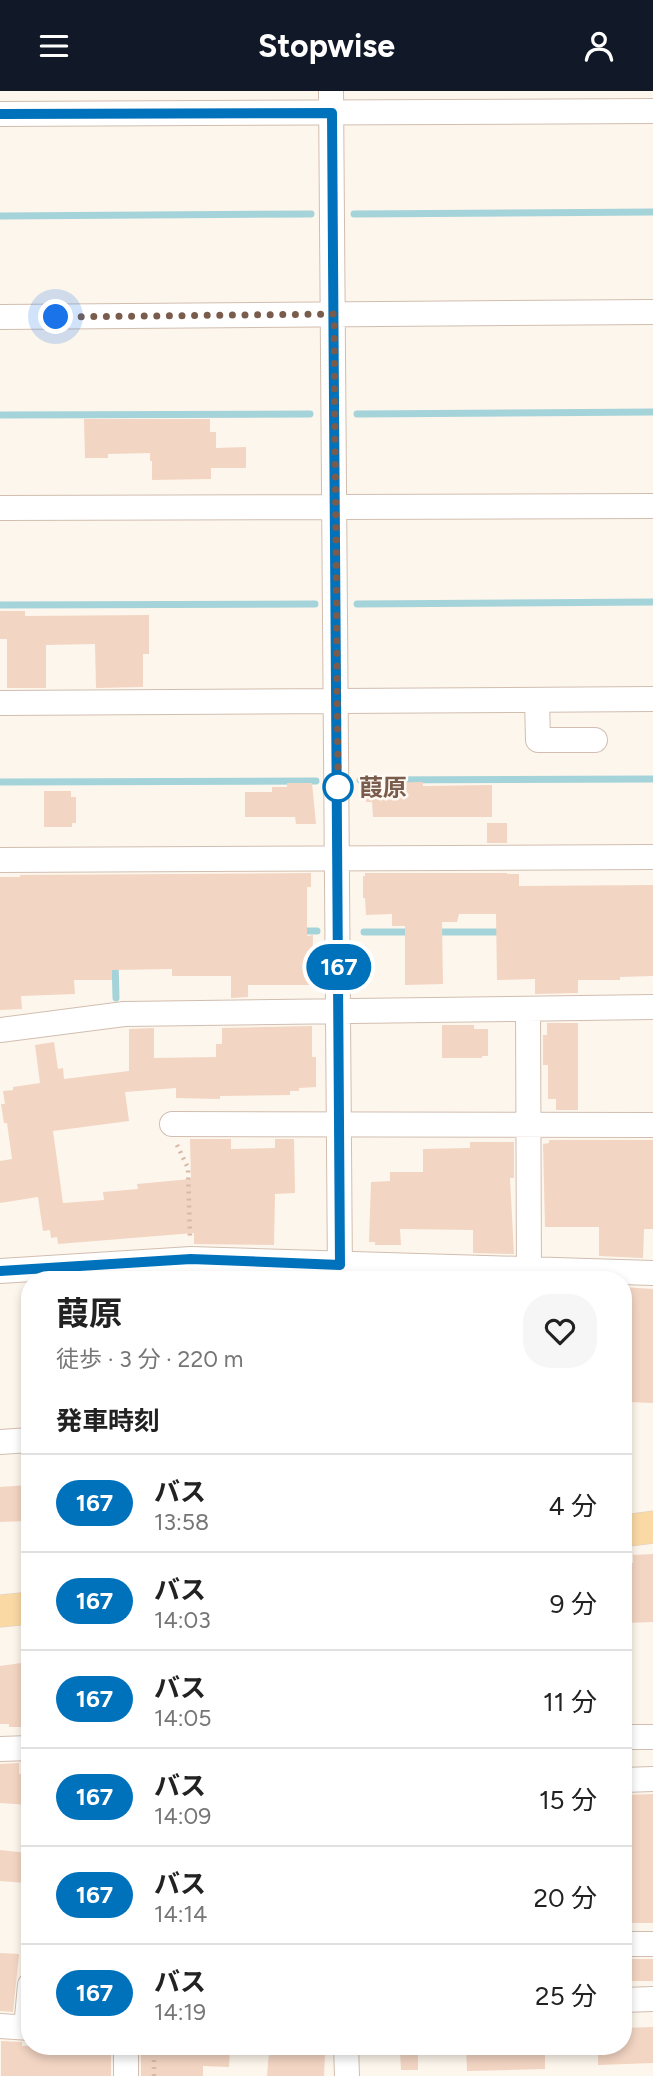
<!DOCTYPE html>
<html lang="ja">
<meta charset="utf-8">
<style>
body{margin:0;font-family:Figtree,"Noto Sans JP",sans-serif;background:#f6f6f6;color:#222;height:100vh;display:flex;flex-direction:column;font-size:26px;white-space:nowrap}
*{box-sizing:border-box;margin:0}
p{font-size:23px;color:#767676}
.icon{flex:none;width:38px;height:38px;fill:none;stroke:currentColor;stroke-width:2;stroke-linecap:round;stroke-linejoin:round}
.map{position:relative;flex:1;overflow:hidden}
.details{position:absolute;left:21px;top:1180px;width:611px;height:784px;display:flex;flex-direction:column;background:#fff;border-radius:28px;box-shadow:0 4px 10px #0003}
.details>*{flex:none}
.badge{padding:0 14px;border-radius:23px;font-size:24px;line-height:46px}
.you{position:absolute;width:35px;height:35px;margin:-18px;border:5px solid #fff;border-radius:50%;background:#1a73e8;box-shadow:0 0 0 10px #1a73e833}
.map>.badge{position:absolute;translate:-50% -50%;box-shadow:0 0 0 4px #fff}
h2{padding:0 35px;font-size:26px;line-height:63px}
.round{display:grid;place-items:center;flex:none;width:74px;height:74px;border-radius:28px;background:#f6f6f6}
.head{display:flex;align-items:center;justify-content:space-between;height:119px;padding:0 35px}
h1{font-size:33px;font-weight:700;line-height:52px}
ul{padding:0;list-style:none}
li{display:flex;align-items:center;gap:21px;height:98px;padding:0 35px;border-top:2px solid #e0e0e0}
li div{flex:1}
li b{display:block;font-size:26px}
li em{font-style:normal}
li .badge{min-width:77px;font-weight:700;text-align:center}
header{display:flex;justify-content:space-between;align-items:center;height:91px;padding:0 35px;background:#111827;color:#fff;font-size:32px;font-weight:700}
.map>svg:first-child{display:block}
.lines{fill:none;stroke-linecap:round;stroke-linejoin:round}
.stream{stroke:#a5d3da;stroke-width:7}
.building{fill:#f3d5c3}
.minor-casing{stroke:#d1beb0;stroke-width:26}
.major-casing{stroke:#dad1cd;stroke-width:33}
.path{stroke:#d9b8a5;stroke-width:4.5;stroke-dasharray:2 5;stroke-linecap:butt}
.minor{stroke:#fff;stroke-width:24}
.major{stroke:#fbd9a5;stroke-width:32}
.line-casing{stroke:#fff;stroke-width:16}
.line{stroke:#0072bc;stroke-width:10}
.walk{stroke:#7a5c4d;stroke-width:7;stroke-dasharray:0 12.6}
.stop-dot{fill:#fff;stroke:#0072bc;stroke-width:3.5}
.labels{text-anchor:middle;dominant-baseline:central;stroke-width:5;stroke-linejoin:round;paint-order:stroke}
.stop-label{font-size:24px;font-weight:bold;fill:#7a5c4d;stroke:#fffaf3;text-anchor:start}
</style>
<header><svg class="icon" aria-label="menu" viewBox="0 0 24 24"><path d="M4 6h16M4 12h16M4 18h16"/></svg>Stopwise<svg class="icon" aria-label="person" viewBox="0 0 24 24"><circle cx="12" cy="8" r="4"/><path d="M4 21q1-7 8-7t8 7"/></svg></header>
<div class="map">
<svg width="653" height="1985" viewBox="0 0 653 1985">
<rect width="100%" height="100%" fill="#fdf6ec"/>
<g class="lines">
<path class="stream" d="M 354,123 L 653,121
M 0,125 L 311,123
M 357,323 L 653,321
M 0,324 L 310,323
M 357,513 L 653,511
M 0,514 L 315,513
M 360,689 L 653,688
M 0,691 L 316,690
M 299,840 L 317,840
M 364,841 L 413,841
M 435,841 L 504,841
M 115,870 L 116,907
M 180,1185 L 181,1188"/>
</g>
<path class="building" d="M 84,328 L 210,328 L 210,341 L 216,341 L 216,357 L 246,356 L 246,377 L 211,377 L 211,388 L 152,389 L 152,370 L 150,370 L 150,362 L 108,363 L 108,367 L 85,367 Z
M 0,520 L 25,520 L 25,525 L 149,524 L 149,563 L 143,563 L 143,596 L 96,597 L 95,553 L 46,554 L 46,597 L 7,597 L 7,548 L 0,548 Z
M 423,691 L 423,695 L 492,694 L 492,726 L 373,726 L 372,711 L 366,711 L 366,692 Z
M 287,692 L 312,692 L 316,733 L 296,733 L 295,726 L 245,726 L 245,701 L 272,701 L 272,696 L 287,696 Z
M 44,700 L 71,700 L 71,706 L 76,706 L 76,732 L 72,732 L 72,736 L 44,736 Z
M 487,732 L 507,732 L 507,752 L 487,752 Z
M 311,782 L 311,796 L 307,796 L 307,845 L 313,844 L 312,894 L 248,894 L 248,906 L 231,907 L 231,885 L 172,885 L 172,878 L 112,879 L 112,889 L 74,889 L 75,903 L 21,905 L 22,918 L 0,919 L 0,786 L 20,786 L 20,784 Z
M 365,782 L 507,782 L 507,783 L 519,783 L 519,795 L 653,794 L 653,885 L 620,886 L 620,889 L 578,889 L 578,902 L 535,903 L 535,888 L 497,889 L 496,823 L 459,823 L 457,831 L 442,831 L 443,893 L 405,894 L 405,835 L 392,835 L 392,823 L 366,824 L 365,807 L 363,807 L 363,785 L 365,785 Z
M 547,932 L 578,932 L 578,1019 L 556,1019 L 556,1008 L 548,1008 L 548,974 L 543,974 L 543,944 L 547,944 Z
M 442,934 L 474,934 L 474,938 L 488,938 L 488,965 L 482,965 L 482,967 L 442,967 Z
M 312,935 L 312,966 L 316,966 L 316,996 L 299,997 L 299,1000 L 290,1000 L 290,1004 L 220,1005 L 220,1008 L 176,1007 L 176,997 L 125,1001 L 129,1030 L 53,1040 L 63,1112 L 104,1109 L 103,1101 L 138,1098 L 137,1093 L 191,1088 L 190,1048 L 231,1048 L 231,1058 L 275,1057 L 275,1048 L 294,1048 L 295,1102 L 275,1103 L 274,1154 L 194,1153 L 194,1142 L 58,1153 L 57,1146 L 51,1147 L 50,1139 L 43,1140 L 38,1106 L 0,1112 L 0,1070 L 12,1068 L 7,1032 L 4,1032 L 1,1013 L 5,1013 L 3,1000 L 13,999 L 13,996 L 40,992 L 35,954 L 54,951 L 58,978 L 63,977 L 64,988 L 129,980 L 129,938 L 154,937 L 154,967 L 216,966 L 216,953 L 222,953 L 222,937 Z
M 549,1049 L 653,1049 L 653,1138 L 644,1138 L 643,1167 L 599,1165 L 599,1136 L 545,1136 L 543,1053 L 549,1052 Z
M 470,1051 L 514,1051 L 514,1087 L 510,1087 L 514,1163 L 473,1162 L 473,1139 L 400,1138 L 401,1154 L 375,1154 L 375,1151 L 369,1151 L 371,1091 L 390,1090 L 390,1081 L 423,1081 L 423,1058 L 470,1057 Z
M 623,1196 L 653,1198 L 653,1312 L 629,1311 L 631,1265 L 623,1264 Z
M 27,1394 L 29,1430 L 0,1431 L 0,1396 Z
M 653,1463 L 653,1531 L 626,1532 L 625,1526 L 623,1526 L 623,1472 L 633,1472 L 633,1464 Z
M 21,1572 L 25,1599 L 30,1599 L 30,1636 L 9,1636 L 9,1633 L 0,1633 L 0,1575 Z
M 19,1672 L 19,1683 L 30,1683 L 30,1714 L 0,1712 L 0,1673 Z
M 653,1703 L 653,1832 L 623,1832 L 623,1704 Z
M 0,1759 L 28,1762 L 26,1792 L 0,1790 Z
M 0,1862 L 19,1863 L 13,1921 L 0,1920 Z
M 623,1868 L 653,1868 L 653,1890 L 623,1890 Z
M 653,1936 L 653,1972 L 598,1974 L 598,1955 L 623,1955 L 623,1937 Z
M 1,1950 L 22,1951 L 22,1955 L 111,1955 L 111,1985 L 1,1985 Z
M 141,1955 L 230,1955 L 229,1976 L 203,1975 L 203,1985 L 141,1985 Z
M 466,1955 L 545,1957 L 545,1978 L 467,1980 Z
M 269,1961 L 325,1963 L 324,1985 L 267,1985 Z
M 400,1962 L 418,1962 L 418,1979 L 401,1979 Z"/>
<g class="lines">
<g class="minor-casing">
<path id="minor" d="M 331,0 L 340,1188
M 0,23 L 653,20
M 0,226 L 653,221
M 0,417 L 653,415
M 537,609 L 538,649 L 595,649
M 0,612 L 653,608
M 0,769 L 653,766
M 528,919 L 529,1188
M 0,939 L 124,923 L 653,916
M 172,1033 L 653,1034
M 0,1180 L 191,1168 L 653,1182
M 0,1351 L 30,1349
M 623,1646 L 653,1646
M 0,1658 L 30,1657
M 623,1689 L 653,1688
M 623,1853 L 653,1853
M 623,1909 L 653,1908
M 0,1935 L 30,1937
M 26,1937 L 30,1894
M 126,1955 L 126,1985
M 346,1955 L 347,1985"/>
</g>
<g class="major-casing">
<path id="major" d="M 623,1440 L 653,1436
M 0,1520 L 30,1517"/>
</g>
<path class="path" d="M 177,1054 L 188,1077 L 190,1147
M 154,1955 L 154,1985"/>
<use href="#minor" class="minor"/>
<use href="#major" class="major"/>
</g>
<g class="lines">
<g class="line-casing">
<path id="line" d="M 0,23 L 332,22 L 340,1174 L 191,1168 L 0,1180"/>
</g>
<use href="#line" class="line"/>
<path class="walk" d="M 56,226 L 334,223 L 338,696"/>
</g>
<circle class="stop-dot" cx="338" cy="696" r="14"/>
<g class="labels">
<g class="stop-label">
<text x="359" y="696">葭原</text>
</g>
</g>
</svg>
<div class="you" style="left:56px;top:226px"></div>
<b class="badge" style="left:339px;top:876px;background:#0072bc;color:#fff">167</b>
<section class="details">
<div class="head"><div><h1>葭原</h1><p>徒歩 · 3 分 · 220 m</p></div><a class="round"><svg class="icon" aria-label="heart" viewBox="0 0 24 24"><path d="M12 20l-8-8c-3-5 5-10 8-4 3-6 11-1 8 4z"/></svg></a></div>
<h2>発車時刻</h2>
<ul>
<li><span class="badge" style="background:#0072bc;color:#fff">167</span><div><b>バス</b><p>13:58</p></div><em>4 分</em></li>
<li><span class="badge" style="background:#0072bc;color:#fff">167</span><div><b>バス</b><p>14:03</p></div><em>9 分</em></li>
<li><span class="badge" style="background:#0072bc;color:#fff">167</span><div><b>バス</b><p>14:05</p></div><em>11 分</em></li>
<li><span class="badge" style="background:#0072bc;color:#fff">167</span><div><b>バス</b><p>14:09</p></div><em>15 分</em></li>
<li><span class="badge" style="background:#0072bc;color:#fff">167</span><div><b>バス</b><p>14:14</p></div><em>20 分</em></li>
<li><span class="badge" style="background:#0072bc;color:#fff">167</span><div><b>バス</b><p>14:19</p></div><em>25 分</em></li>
</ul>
</section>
</div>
